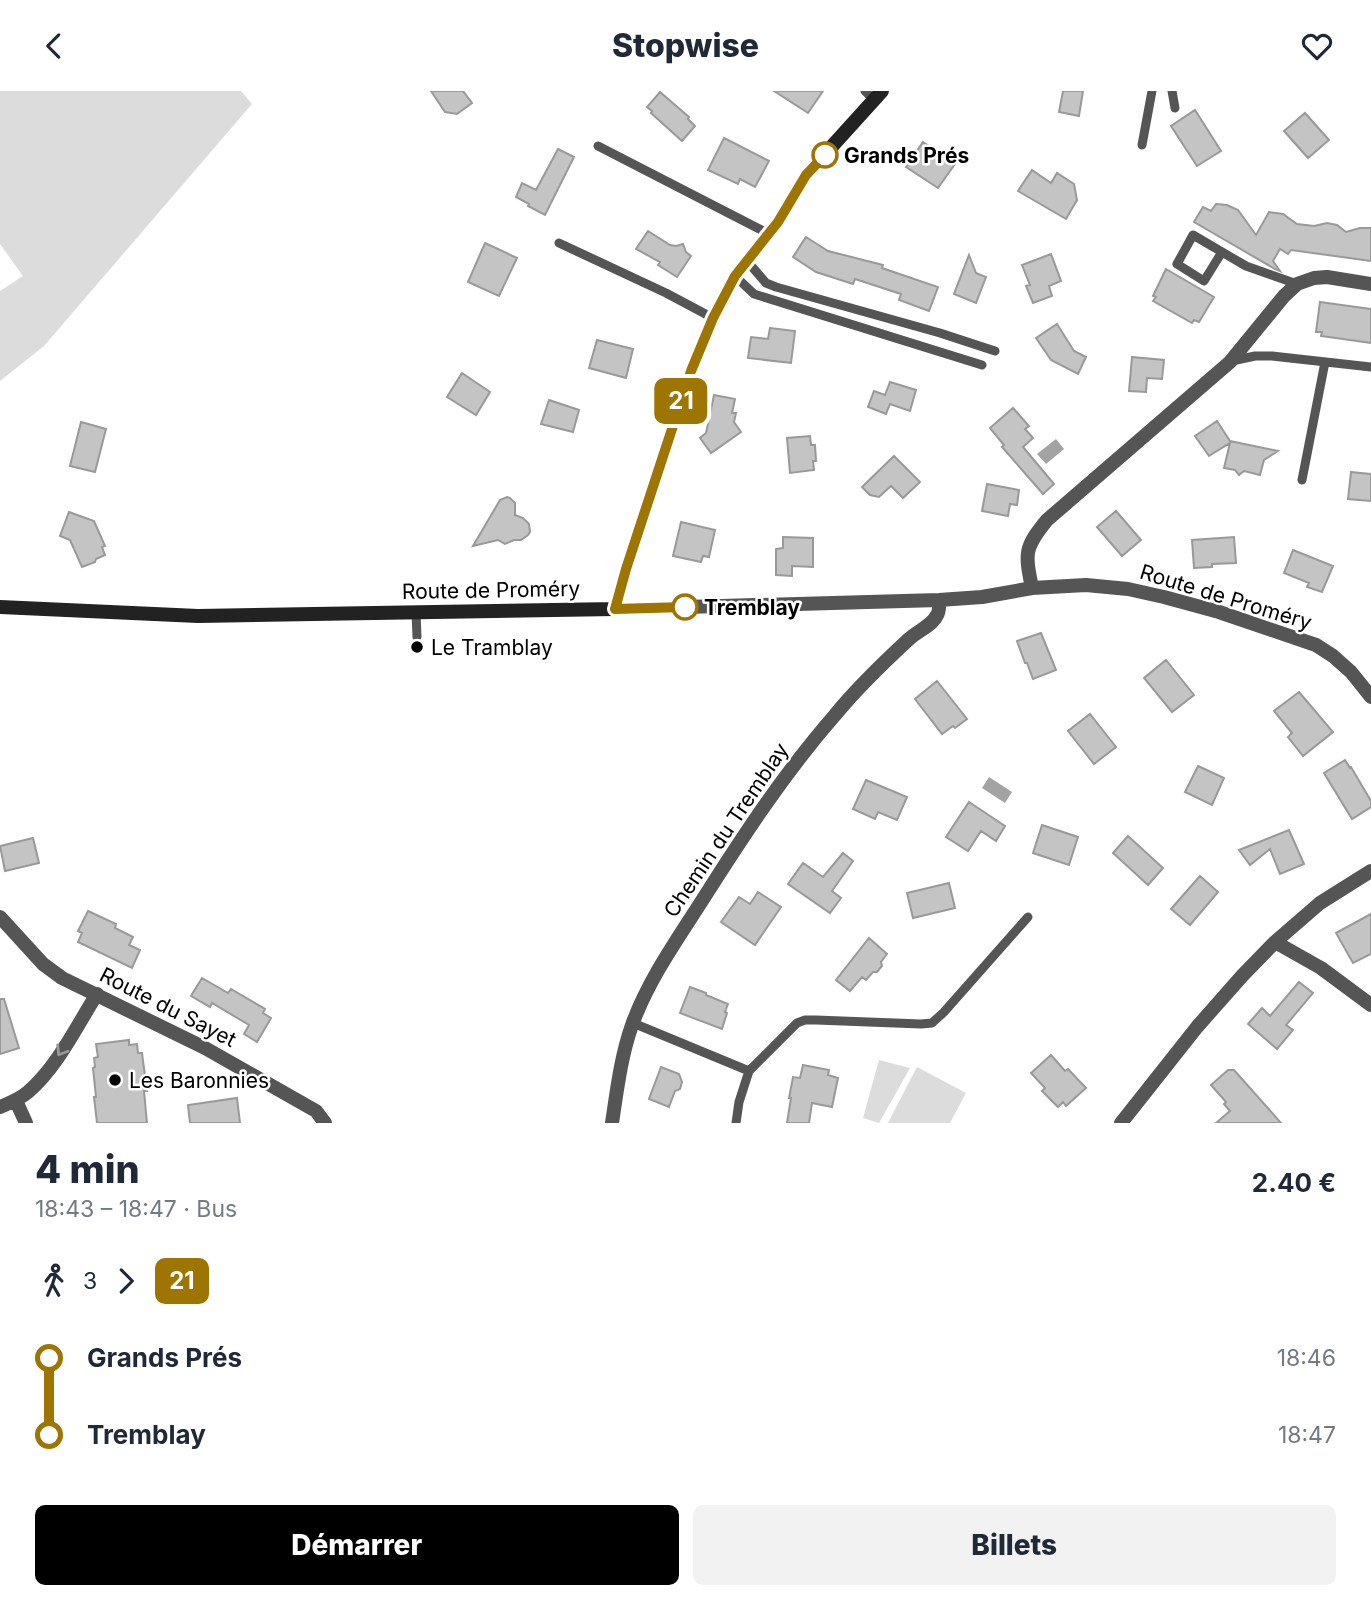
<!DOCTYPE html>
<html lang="fr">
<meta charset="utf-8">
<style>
body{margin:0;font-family:Inter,sans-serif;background:#f2f2f3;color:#1f2937;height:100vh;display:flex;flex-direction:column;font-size:26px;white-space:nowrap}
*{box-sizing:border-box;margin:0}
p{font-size:23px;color:#747a83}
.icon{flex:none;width:38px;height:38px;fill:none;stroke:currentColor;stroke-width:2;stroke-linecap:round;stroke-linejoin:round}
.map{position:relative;height:1032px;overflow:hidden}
.drawer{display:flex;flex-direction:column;background:#fff;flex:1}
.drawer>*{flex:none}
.badge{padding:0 14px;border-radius:10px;font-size:24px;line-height:46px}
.map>.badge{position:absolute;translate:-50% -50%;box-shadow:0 0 0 4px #fff}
.legs{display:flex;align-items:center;gap:10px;height:77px;padding:0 35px;font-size:23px}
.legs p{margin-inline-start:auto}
.overview{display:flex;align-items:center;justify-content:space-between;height:119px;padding:0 35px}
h1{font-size:38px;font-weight:800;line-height:52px}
.button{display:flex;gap:14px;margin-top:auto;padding:14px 35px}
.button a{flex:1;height:80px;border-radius:10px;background:#000;color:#fff;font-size:28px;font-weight:800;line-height:80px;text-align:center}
.button a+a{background:#f2f2f3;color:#1f2937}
ul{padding:0 35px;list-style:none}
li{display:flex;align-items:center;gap:24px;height:77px;font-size:26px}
li i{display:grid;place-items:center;width:10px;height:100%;margin:0 9px;background:currentColor}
li i::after{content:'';width:18px;height:18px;margin:-9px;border:5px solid;border-radius:50%;background:#fff}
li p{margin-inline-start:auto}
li:first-child i{background:linear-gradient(#0000 50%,currentColor 0)}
li:last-child i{background:linear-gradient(currentColor 50%,#0000 0)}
header{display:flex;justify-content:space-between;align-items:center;height:91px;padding:0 35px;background:#fff;font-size:32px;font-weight:800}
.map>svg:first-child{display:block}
.green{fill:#dcdcdc}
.water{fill:#a3a3a3}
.building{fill:#c4c4c4;stroke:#999;stroke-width:2}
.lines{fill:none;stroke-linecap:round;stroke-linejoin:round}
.lane{stroke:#555;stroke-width:9}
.street{stroke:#555;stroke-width:14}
.secondary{stroke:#222;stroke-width:14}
.oneway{stroke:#999}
.line-1-casing{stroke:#fff;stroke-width:16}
.line-1{stroke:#9e7500;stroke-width:10}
.stop-1-dot{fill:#fff;stroke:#9e7500;stroke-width:3.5}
.poi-dot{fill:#000;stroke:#fff;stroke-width:2.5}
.labels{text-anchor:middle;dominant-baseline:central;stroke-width:5;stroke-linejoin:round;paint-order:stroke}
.stop-label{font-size:21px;font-weight:bold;fill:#000;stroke:#fff;text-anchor:start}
.street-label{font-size:21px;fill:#000;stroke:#fff}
.poi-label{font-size:21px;fill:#000;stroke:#fff;text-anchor:start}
</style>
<header><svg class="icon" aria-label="back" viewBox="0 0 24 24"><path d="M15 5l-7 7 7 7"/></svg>Stopwise<svg class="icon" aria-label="heart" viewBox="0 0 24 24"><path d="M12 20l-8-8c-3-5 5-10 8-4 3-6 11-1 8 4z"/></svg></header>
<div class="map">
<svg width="1371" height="1032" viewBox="0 0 1371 1032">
<rect width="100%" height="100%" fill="#fff"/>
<path class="green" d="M 0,0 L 241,0 L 252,13 L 44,255 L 0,290 L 0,200 L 23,185 L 0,153 Z
M 879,969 L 910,977 L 879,1032 L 863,1027 Z
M 917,976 L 966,1002 L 950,1032 L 888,1032 Z"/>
<path class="water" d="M 1056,348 L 1064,358 L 1046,373 L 1037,363 Z
M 989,686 L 1012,701 L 1005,712 L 982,697 Z"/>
<path class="building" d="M 431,0 L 463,0 L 472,12 L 457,23 L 445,21 Z
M 774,0 L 823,0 L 808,22 Z
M 1063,0 L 1083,0 L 1079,25 L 1059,21 Z
M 660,1 L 689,26 L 688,28 L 695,35 L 682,50 L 651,22 L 652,20 L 647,16 Z
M 1195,19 L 1221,60 L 1197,75 L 1171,35 Z
M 1305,22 L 1329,49 L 1308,67 L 1284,40 Z
M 724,47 L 769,70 L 755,96 L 740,88 L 738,93 L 708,79 Z
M 923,51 L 955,73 L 938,97 L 906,76 Z
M 558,58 L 574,66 L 545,124 L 528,115 L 529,113 L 516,106 L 522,92 L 536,99 Z
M 1032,79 L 1051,92 L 1057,82 L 1074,93 L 1077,109 L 1066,128 L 1018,100 Z
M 1216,113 L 1227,114 L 1238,119 L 1256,144 L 1269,121 L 1283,123 L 1297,133 L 1314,135 L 1327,132 L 1337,134 L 1346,141 L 1360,137 L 1371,137 L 1371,170 L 1291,159 L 1288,163 L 1280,158 L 1273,170 L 1280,180 L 1275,178 L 1194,131 L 1203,116 L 1211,120 Z
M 648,140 L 670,154 L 676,155 L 683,153 L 686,161 L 691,165 L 677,186 L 658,174 L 660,171 L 636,158 Z
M 806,146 L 828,160 L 883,174 L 882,177 L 938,196 L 929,220 L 899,209 L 901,203 L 855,188 L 853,193 L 816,181 L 793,166 Z
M 485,152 L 517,167 L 499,205 L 468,191 Z
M 1051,163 L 1061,190 L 1049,195 L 1052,205 L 1033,212 L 1026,195 L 1030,194 L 1022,174 Z
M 969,164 L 976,182 L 986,186 L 976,212 L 954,203 Z
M 1166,178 L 1214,206 L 1199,231 L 1194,229 L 1192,232 L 1153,210 L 1156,206 L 1153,205 Z
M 1320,211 L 1371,218 L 1371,252 L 1321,245 L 1322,241 L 1316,241 Z
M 1057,233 L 1074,260 L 1086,266 L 1078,283 L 1051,269 L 1036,247 Z
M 770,237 L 795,240 L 791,272 L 748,267 L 751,246 L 768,248 Z
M 597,249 L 633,258 L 626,287 L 589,277 Z
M 1132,266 L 1164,269 L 1162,288 L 1147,287 L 1146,301 L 1129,300 Z
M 462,282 L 490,301 L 476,324 L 447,306 Z
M 890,291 L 916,299 L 910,320 L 890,313 L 886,323 L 868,316 L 874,300 L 885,304 Z
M 714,304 L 735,308 L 732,322 L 736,322 L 734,331 L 741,341 L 711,362 L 700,347 L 706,342 Z
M 549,309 L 579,319 L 573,341 L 541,333 Z
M 1013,317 L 1029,335 L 1025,338 L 1033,347 L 1023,356 L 1054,393 L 1043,403 L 1002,356 L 1004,354 L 990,337 Z
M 1217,330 L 1230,350 L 1278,360 L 1264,369 L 1260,384 L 1244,380 L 1239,384 L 1235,379 L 1224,377 L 1230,352 L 1209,365 L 1195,345 Z
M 81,331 L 106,338 L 95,381 L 70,375 Z
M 810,345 L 811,354 L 815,354 L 816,370 L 813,370 L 814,379 L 790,382 L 787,347 Z
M 894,365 L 920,391 L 903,407 L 891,395 L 879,406 L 870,404 L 862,396 Z
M 1351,381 L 1371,383 L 1371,410 L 1348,408 Z
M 987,393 L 1019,399 L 1017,414 L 1010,413 L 1008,425 L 982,420 Z
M 507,406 L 510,407 L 515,412 L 515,424 L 523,427 L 529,433 L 530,441 L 528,444 L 521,449 L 514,449 L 505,453 L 498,449 L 473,455 L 500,409 Z
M 1116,420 L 1141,449 L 1122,465 L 1097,436 Z
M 69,421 L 94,430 L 105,455 L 102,456 L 105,464 L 96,468 L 95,471 L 82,476 L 70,449 L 60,445 Z
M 681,431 L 715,439 L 709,466 L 703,465 L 701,471 L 673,465 Z
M 783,446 L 813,447 L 813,476 L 792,475 L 792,485 L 776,484 L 776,458 L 783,457 Z
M 1234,446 L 1236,472 L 1212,473 L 1212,476 L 1194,477 L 1192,449 Z
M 1293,459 L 1333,475 L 1322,501 L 1307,496 L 1309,492 L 1284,482 Z
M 1041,542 L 1056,579 L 1033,588 L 1027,572 L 1025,572 L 1017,550 Z
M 1166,569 L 1194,604 L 1172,621 L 1144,587 Z
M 937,590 L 967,628 L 955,637 L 953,635 L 942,643 L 915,608 Z
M 1299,601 L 1333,641 L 1303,665 L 1288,646 L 1292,642 L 1274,620 Z
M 1090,623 L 1116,656 L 1094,673 L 1068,640 Z
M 1345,669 L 1350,677 L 1351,676 L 1371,710 L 1371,716 L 1352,728 L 1324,682 Z
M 1198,675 L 1224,687 L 1212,714 L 1185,701 Z
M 866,689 L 907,706 L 897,729 L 878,721 L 875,728 L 853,718 Z
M 969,711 L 1005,735 L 996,750 L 981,740 L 968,760 L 946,746 Z
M 1042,734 L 1078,746 L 1069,774 L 1033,762 Z
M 1289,739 L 1304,773 L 1280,783 L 1270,758 L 1250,774 L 1239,759 Z
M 1128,745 L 1163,777 L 1148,794 L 1113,762 Z
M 33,747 L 39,772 L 5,780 L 0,755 Z
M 843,762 L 853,770 L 832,800 L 841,807 L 830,822 L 788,793 L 803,772 L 823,786 Z
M 1200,785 L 1218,801 L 1190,834 L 1171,818 Z
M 949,792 L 955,817 L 913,827 L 907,802 Z
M 758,801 L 781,816 L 755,854 L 721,831 L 739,806 L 750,813 Z
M 88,820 L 116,833 L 115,837 L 133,846 L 129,854 L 140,859 L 132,877 L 78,851 L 82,842 L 78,840 Z
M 1371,823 L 1371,863 L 1353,872 L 1336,842 Z
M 869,847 L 887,863 L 881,871 L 882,875 L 877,881 L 873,881 L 866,889 L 862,886 L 850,900 L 836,889 Z
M 202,887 L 228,902 L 231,898 L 265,918 L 263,922 L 271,927 L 257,951 L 244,943 L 249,934 L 212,912 L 210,916 L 191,905 Z
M 1299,891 L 1313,902 L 1286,934 L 1293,939 L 1277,958 L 1248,933 L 1262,917 L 1270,925 Z
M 690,896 L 706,902 L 706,904 L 728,913 L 725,921 L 727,922 L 722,938 L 680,922 Z
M 0,908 L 4,908 L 19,957 L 0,963 Z
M 129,949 L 129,954 L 137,953 L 138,962 L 142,962 L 147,1000 L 144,1000 L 147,1032 L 97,1032 L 94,1006 L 96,1006 L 93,977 L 95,976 L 94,967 L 98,966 L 96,953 Z
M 1051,964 L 1065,980 L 1068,978 L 1086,997 L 1066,1015 L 1063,1011 L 1058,1016 L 1042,1000 L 1045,997 L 1031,982 Z
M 803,974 L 829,979 L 828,984 L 838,987 L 832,1016 L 812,1012 L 809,1032 L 787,1032 L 791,1007 L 789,1007 L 793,986 L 800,987 Z
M 661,976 L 679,983 L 682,991 L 680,998 L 675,1000 L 669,1016 L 649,1008 Z
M 1228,979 L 1234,979 L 1281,1032 L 1216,1032 L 1230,1020 L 1224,1013 L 1226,1011 L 1211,994 Z
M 237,1007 L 240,1032 L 190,1032 L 188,1014 Z"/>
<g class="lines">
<path class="lane" d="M 865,0 L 874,9
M 1172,0 L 1175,17
M 1142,54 L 1152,0
M 598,55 L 769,143
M 559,152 L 666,202 L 713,227
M 1222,161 L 1204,190 L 1177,173 L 1193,144 L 1246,175 L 1297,193
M 747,170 L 766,192 L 776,196 L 940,242 L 995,260
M 735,185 L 754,203 L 982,274
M 1232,270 L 1255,265 L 1272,265 L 1371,276
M 1302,389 L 1325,271
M 416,522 L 417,546
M 633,932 L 749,980
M 736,1032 L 739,1011 L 749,980 L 797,932 L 805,929 L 816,929 L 921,933 L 932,932 L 944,921 L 1028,826"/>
<path class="street" d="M 1032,497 C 1025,462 1024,457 1047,429 L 1230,271 L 1284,205 L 1297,193 L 1314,187 L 1327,186 L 1371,193
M 615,518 L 939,509 L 982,506 L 1032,497 L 1086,494 L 1128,498 L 1164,506 L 1219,521 L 1316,554 L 1333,565 L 1351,581 L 1371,606
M 0,826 L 43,873 L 62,887 L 205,957 L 316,1020 L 325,1032
M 1275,851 L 1321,877 L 1371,914
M 16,1010 L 26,1032
M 0,1016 C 10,1012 20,1008 28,1001 C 58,975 76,936 97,903
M 612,1032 C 617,999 621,965 632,934 C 649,887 679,846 705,805 C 745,742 786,680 835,624 C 857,597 883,572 909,548 C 917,540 932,535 937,524 C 940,520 939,514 939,509
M 1121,1032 L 1197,936 L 1242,885 L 1275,851 L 1320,812 L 1371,780"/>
<path class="secondary" d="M 0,516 L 198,525 L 615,518 L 626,478 L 691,280 L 713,227 L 735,185 L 778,131 L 806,84 L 882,0"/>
</g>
<defs><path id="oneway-chevron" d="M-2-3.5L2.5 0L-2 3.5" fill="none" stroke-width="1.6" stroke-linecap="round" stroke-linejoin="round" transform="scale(1.75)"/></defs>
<use class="oneway" href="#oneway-chevron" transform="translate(61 960) rotate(122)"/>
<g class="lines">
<g class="line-1-casing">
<path id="line-1" d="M 685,516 L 615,518 L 626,478 L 691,280 L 713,227 L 735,185 L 778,131 L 806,84 L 825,64"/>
</g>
<use href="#line-1" class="line-1"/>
</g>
<g class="stop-1-dot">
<circle cx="825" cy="64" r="12"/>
<circle cx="685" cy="516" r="12"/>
</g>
<g class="poi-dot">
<circle cx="417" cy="556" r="7"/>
<circle cx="115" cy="989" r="7"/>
</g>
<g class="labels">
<g class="stop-label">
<text x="844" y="64">Grands Prés</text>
<text x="704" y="516">Tremblay</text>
</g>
<g class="street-label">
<text transform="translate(491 499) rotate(-1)">Route de Proméry</text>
<text transform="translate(1226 506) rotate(17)">Route de Proméry</text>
<text transform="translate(726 739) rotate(-56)">Chemin du Tremblay</text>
<text transform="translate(168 916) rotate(27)">Route du Sayet</text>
</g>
<g class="poi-label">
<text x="431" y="556">Le Tramblay</text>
<text x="129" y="989">Les Baronnies</text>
</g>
</g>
</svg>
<b class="badge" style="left:681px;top:310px;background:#9e7500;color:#fff">21</b>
</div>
<section class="drawer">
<div class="overview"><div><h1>4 min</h1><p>18:43 – 18:47 · Bus</p></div><b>2.40 €</b></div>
<div class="legs"><svg class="icon" aria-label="walk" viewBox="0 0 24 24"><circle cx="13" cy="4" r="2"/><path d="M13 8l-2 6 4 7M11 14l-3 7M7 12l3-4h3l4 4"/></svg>3<svg class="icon" aria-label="forward" viewBox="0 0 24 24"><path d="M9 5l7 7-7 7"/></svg><b class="badge" style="background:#9e7500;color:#fff">21</b></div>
<ul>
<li><i style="color:#9e7500"></i><b>Grands Prés</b><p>18:46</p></li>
<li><i style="color:#9e7500"></i><b>Tremblay</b><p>18:47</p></li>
</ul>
<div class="button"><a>Démarrer</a><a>Billets</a></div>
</section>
